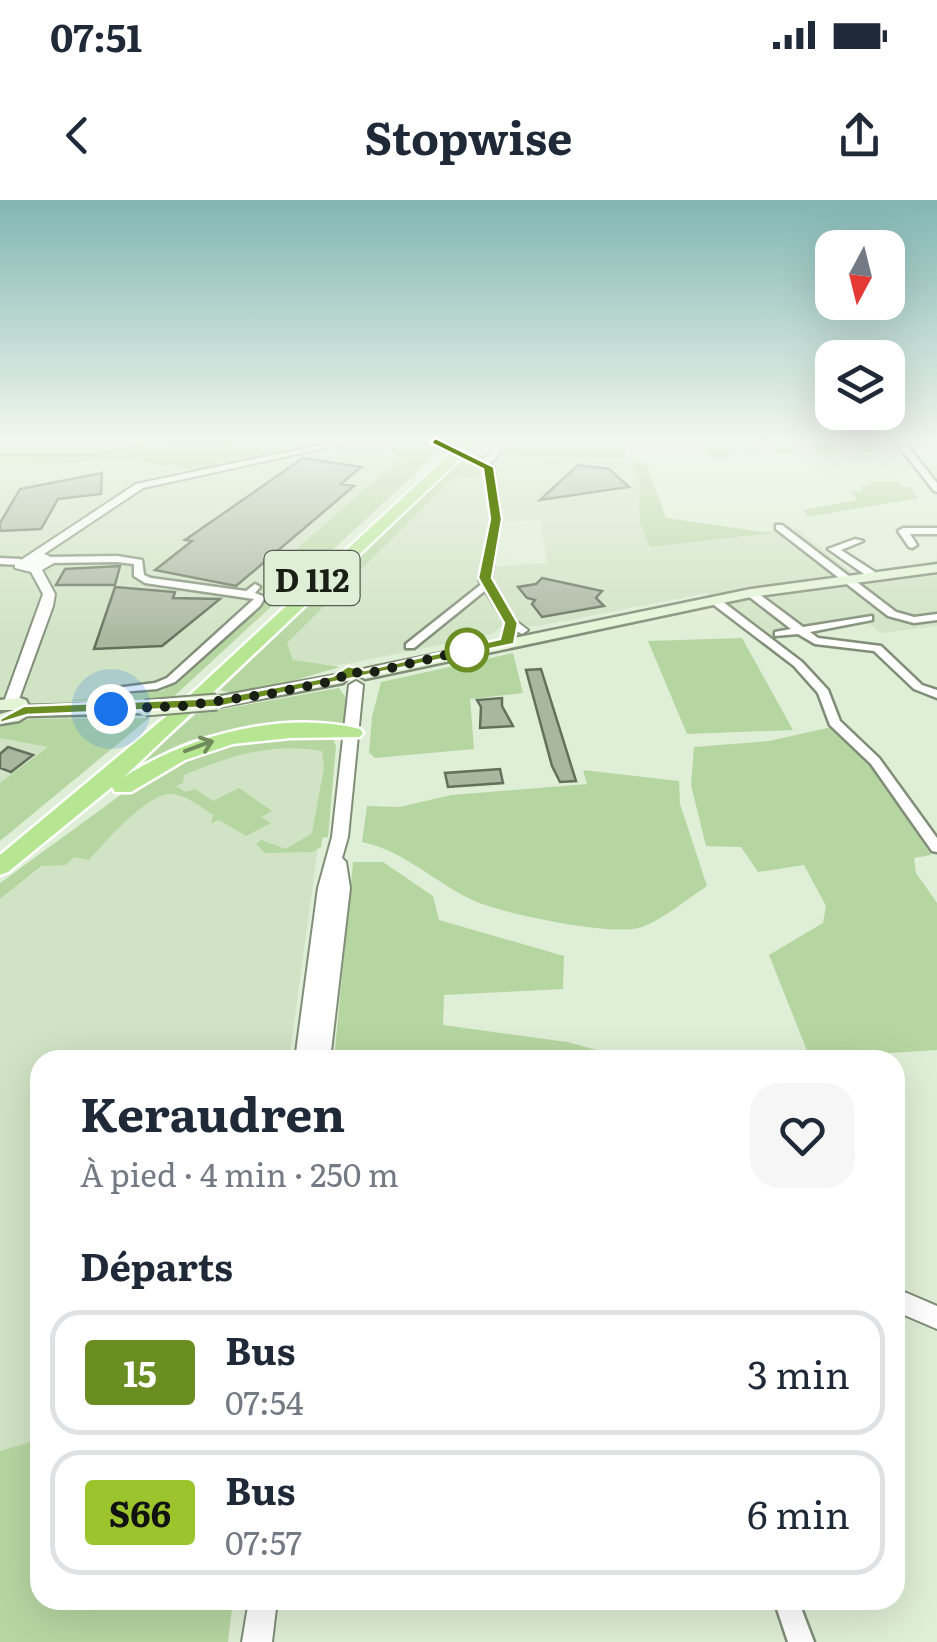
<!DOCTYPE html>
<html lang="fr">
<meta charset="utf-8">
<style>
body{margin:0;font-family:Literata,serif;background:#f6f6f7;color:#1f2937;height:100vh;display:flex;flex-direction:column;font-size:38px;white-space:nowrap}
*{box-sizing:border-box;margin:0}
p{font-size:32px;color:#747a83}
.icon{flex:none;width:55px;height:55px;fill:none;stroke:currentColor;stroke-width:2;stroke-linecap:round;stroke-linejoin:round}
.map{position:relative;flex:1;overflow:hidden}
.panel{position:absolute;left:30px;top:850px;width:875px;height:560px;display:flex;flex-direction:column;background:#fff;border-radius:30px;box-shadow:0 10px 40px #0002}
.panel>*{flex:none}
.badge{padding:0 20px;border-radius:8px;font-size:35px;line-height:65px}
.needle{width:65px;rotate:187deg}
.controls{position:absolute;left:815px;top:30px;display:grid;gap:20px}
.controls a{display:grid;place-items:center;width:90px;height:90px;border-radius:20px;background:#fff;box-shadow:0 10px 40px #0002;font-size:50px}
.you{position:absolute;width:50px;height:50px;margin:-25px;border:8px solid #fff;border-radius:50%;background:#1a73e8;box-shadow:0 0 0 15px #1a73e833}
.map>.badge{position:absolute;translate:-50% -50%;box-shadow:0 0 0 5px #fff}
h2{padding:0 50px;font-size:38px;line-height:90px}
.round{display:grid;place-items:center;flex:none;width:105px;height:105px;border-radius:30px;background:#f6f6f7}
.head{display:flex;align-items:center;justify-content:space-between;height:170px;padding:0 50px}
h1{font-size:48px;font-weight:700;line-height:75px}
ul{padding:0;list-style:none}
li{display:flex;align-items:center;gap:30px;height:125px;margin:0 20px 15px;padding:0 30px;border:5px solid #e0e1e3;border-radius:30px}
li div{flex:1}
li b{display:block;font-size:38px}
li em{font-style:normal}
li .badge{min-width:110px;font-weight:700;text-align:center}
.status{display:flex;justify-content:space-between;align-items:center;height:70px;padding:0 50px;background:#fff;direction:ltr}
.status svg{height:28px;fill:currentColor}
header{display:flex;justify-content:space-between;align-items:center;height:130px;padding:0 50px;background:#fff;font-size:45px;font-weight:700}
.map>svg:first-child{display:block}
.built{fill:#d0e3c4;fill-rule:evenodd}
.green{fill:#b6d6a1}
.lines{fill:none;stroke-linecap:round;stroke-linejoin:round}
.stream{stroke:#88b964;stroke-width:2.5}
.building{fill:#a9b7a0;stroke:#63705b;stroke-width:2.5}
.minor-casing{stroke:#808d77;stroke-width:5}
.tertiary-casing{stroke:#808d77;stroke-width:4}
.secondary-casing{stroke:#808d77;stroke-width:5}
.trunk-casing{stroke:#fff;stroke-width:5}
.minor{fill:#fff;fill-rule:evenodd}
.tertiary{fill:#fff;fill-rule:evenodd}
.secondary{fill:#e3f5d6;fill-rule:evenodd}
.trunk{fill:#b6e692;fill-rule:evenodd}
.tertiary-bridge-casing{stroke:#808d77;stroke-width:12;stroke-linecap:butt}
.secondary-bridge-casing{stroke:#808d77;stroke-width:19;stroke-linecap:butt}
.tertiary-bridge{stroke:#fff;stroke-width:10}
.secondary-bridge{stroke:#e3f5d6;stroke-width:15}
.oneway{stroke:#708c5a}
.line{fill:#6b8e23;stroke:#fff;stroke-width:2.5}
.walk{stroke:#1a1f16;stroke-width:10;stroke-dasharray:0 18}
.stop-dot{fill:#fff;stroke:#6b8e23;stroke-width:5}
.labels{text-anchor:middle;dominant-baseline:central;stroke-width:8;stroke-linejoin:round;paint-order:stroke}
.shield{fill:#dfeed6;stroke:#555d50;stroke-width:2.5}
.shield-label{font-size:32px;font-weight:bold;fill:#1a1f16}
</style>
<div class="status"><b>07:51</b><svg viewBox="0 0 49 12"><path d="M0 12V9h3v3zM5 12V6h3v6zM10 12V3h3v9zM15 12V0h3v12zM26 1h20v11H26zM47 4h2v5h-2z"/></svg></div>
<header><svg class="icon" aria-label="back" viewBox="0 0 24 24"><path d="M15 5l-7 7 7 7"/></svg>Stopwise<svg class="icon" aria-label="share" viewBox="0 0 24 24"><path d="M12 15V3M7 8l5-5 5 5M5 13v7h14v-7"/></svg></header>
<div class="map">
<svg width="937" height="1442" viewBox="0 0 937 1442">
<rect width="100%" height="100%" fill="#dfeed6"/>
<path class="built" d="M 329,241 L 425,241 L 435,245 L 169,487 L 53,551 L 0,589 L 0,264 L 134,261 L 196,269 Z
M 501,255 L 625,258 L 637,266 L 650,347 L 796,328 L 864,382 L 937,374 L 937,426 L 881,433 L 865,421 L 771,438 L 707,393 L 538,426 L 500,427 L 492,434 L 352,463 L 324,467 L 293,460 L 287,443 L 295,433 L 454,277 L 498,279 ZM 541,320 L 547,363 L 492,367 L 504,321 Z
M 320,546 L 330,560 L 289,860 L 40,860 L 40,1239 L 0,1251 L 0,699 L 150,587 L 244,549 Z"/>
<path class="green" d="M 36,241 L 111,248 L 166,241 L 329,241 L 196,270 L 134,261 L 0,264 L 0,246 Z
M 377,241 L 428,241 L 443,248 L 171,499 L 65,501 L 163,491 L 270,395 L 259,390 L 281,370 L 289,356 L 382,274 L 404,261 Z
M 509,241 L 626,241 L 625,258 L 501,255 Z
M 685,241 L 870,241 L 878,251 L 860,253 L 853,243 L 836,243 L 842,253 L 818,253 L 811,243 L 795,243 L 800,253 L 776,253 L 771,243 L 754,243 L 758,253 L 741,249 L 743,253 L 729,254 L 731,258 L 710,258 L 702,241 Z
M 463,257 L 479,266 L 480,278 L 454,277 L 287,443 L 293,460 L 340,467 C 313,474 243,499 220,490 Z
M 632,262 L 646,263 L 666,318 L 771,333 L 650,347 L 640,323 L 639,277 Z
M 869,281 L 897,281 L 901,287 L 910,287 L 918,298 L 808,317 L 804,310 L 856,300 L 851,291 L 863,291 L 860,286 L 871,285 Z
M 742,438 L 793,530 L 687,534 L 648,441 Z
M 513,453 L 523,493 L 470,499 L 474,549 L 375,558 L 369,553 L 372,517 L 381,482 Z
M 339,488 L 346,498 L 344,527 C 285,525 220,522 166,551 C 150,560 136,571 120,580 L 196,514 Z
M 149,518 L 0,641 L 0,583 L 48,547 L 0,538 L 0,525 L 33,519 Z
M 841,525 L 879,563 L 877,574 L 931,655 L 914,658 L 916,673 L 937,703 L 937,850 L 810,858 L 769,755 L 823,723 L 826,706 L 804,665 L 758,672 L 741,647 L 706,646 L 691,585 L 694,547 L 769,541 Z
M 332,536 L 336,546 L 328,637 L 322,638 L 321,647 L 312,652 L 265,653 L 256,644 L 261,640 L 286,649 L 312,633 L 324,567 L 322,551 C 271,542 230,556 184,575 L 183,583 L 176,586 L 186,592 L 195,589 L 213,601 L 239,588 L 272,611 L 261,617 L 271,623 L 246,636 L 219,620 L 211,623 L 213,615 C 201,607 186,594 170,594 C 147,594 105,642 89,660 L 74,657 L 66,665 L 42,666 L 0,699 L 0,683 L 162,565 L 248,538 Z
M 583,570 L 679,581 L 680,604 L 707,686 C 687,699 665,718 642,727 C 616,737 505,714 477,702 C 437,685 406,651 362,642 L 367,606 L 400,607 L 451,595 L 587,584 Z
M 353,662 L 383,662 L 433,696 L 439,720 L 564,756 L 563,789 L 444,795 L 443,825 L 567,842 L 634,860 L 334,860 Z
M 40,1239 L 40,1400 L 233,1400 L 228,1442 L 0,1442 L 0,1251 Z"/>
<g class="lines">
<path class="stream" d="M 0,255 L 96,255 L 149,244 L 229,245 L 259,241"/>
</g>
<path class="building" d="M 303,258 L 361,267 L 341,284 L 354,286 L 236,386 L 155,370 L 192,341 L 185,340 Z
M 578,265 L 609,269 L 629,287 L 540,300 Z
M 102,273 L 101,294 L 58,299 L 41,329 L 0,331 L 0,323 L 20,289 Z
M 120,366 L 115,385 L 56,385 L 65,369 Z
M 542,378 L 602,391 L 596,398 L 604,406 L 542,417 L 532,404 L 535,400 L 527,398 L 518,387 L 536,384 Z
M 115,387 L 175,392 L 173,398 L 220,399 L 162,446 L 94,449 Z
M 541,469 L 576,581 L 560,582 L 552,566 L 526,470 Z
M 502,498 L 502,506 L 513,526 L 480,528 L 481,507 L 477,500 Z
M 8,547 L 33,555 L 11,572 L 0,568 L 0,554 Z
M 500,569 L 503,583 L 448,587 L 445,573 Z"/>
<g class="lines">
<g class="minor-casing">
<path id="minor" d="M 895,241 L 903,241 L 937,283 L 937,292 L 934,291 Z
M 776,325 L 782,325 L 896,412 L 914,417 L 937,414 L 937,420 L 914,423 L 888,416 L 776,329 Z
M 937,328 L 937,334 L 910,334 L 917,345 L 912,348 L 909,347 L 898,331 L 903,328 Z
M 855,339 L 863,341 L 841,350 L 875,372 L 875,376 L 867,376 L 828,349 Z
M 117,356 L 142,360 L 144,375 L 151,378 L 246,391 L 255,384 L 260,387 L 255,393 L 265,397 L 260,406 L 175,482 L 157,489 L 108,493 L 108,489 L 155,483 L 167,478 L 254,399 L 145,383 L 134,376 L 134,364 L 117,362 L 47,363 L 42,360 L 47,357 Z
M 0,358 L 20,359 L 25,362 L 20,365 L 0,364 Z
M 483,383 L 492,385 L 414,448 L 406,448 L 406,444 Z
M 747,391 L 755,391 L 803,427 L 872,416 L 872,420 L 810,432 L 818,438 L 881,446 L 922,485 L 937,490 L 937,498 L 914,489 L 874,451 L 815,444 L 798,434 L 775,436 L 775,432 L 791,429 L 747,395 Z
M 710,398 L 718,398 L 802,462 L 828,490 L 840,521 L 879,558 L 937,638 L 937,652 L 932,651 L 871,564 L 830,525 L 818,493 L 794,466 L 710,402 Z
M 774,1400 L 798,1400 L 814,1442 L 788,1442 Z"/>
</g>
<g class="tertiary-casing">
<path id="tertiary" d="M 339,241 L 357,241 L 143,288 L 44,354 L 49,356 L 54,363 L 42,370 L 55,394 L 53,406 L 18,502 L 11,506 L 6,505 L 4,502 L 43,394 L 31,372 L 15,368 L 15,364 L 136,284 Z
M 495,241 L 505,241 L 496,259 L 489,263 L 494,267 L 501,319 L 491,381 L 516,421 L 528,430 L 522,434 L 507,426 L 479,381 L 491,319 L 484,268 L 468,257 L 473,254 L 483,259 L 489,255 Z
M 356,481 L 363,485 L 348,637 L 342,658 L 346,662 L 350,688 L 330,860 L 295,860 L 318,688 L 332,637 L 349,485 Z
M 895,1088 L 937,1106 L 937,1129 L 895,1111 Z
M 249,1400 L 277,1400 L 272,1442 L 242,1442 Z"/>
</g>
<g class="secondary-casing">
<path id="secondary" d="M 937,364 L 937,372 L 751,397 L 365,479 L 357,474 L 365,469 L 751,389 Z
M 338,475 L 346,480 L 343,483 L 217,507 L 209,502 L 217,497 Z
M 20,498 L 26,500 L 29,506 L 145,503 L 153,508 L 145,513 L 27,516 L 19,521 L 0,524 L 0,514 L 14,510 L 0,510 L 0,500 Z"/>
</g>
<g class="trunk-casing">
<path id="trunk" d="M 464,241 L 479,241 L 124,577 C 189,535 283,510 360,529 L 363,533 L 360,537 L 290,538 L 233,544 L 185,560 L 131,592 L 115,592 L 112,587 L 8,672 L 0,675 L 0,655 L 175,509 Z"/>
</g>
<use href="#minor" class="minor"/>
<use href="#tertiary" class="tertiary"/>
<use href="#secondary" class="secondary"/>
<use href="#trunk" class="trunk"/>
<g class="tertiary-bridge-casing">
<path id="tertiary-bridge" d="M 440,243 L 473,257"/>
</g>
<g class="secondary-bridge-casing">
<path id="secondary-bridge" d="M 145,508 L 217,502"/>
</g>
<use href="#tertiary-bridge" class="tertiary-bridge"/>
<use href="#secondary-bridge" class="secondary-bridge"/>
</g>
<defs><path id="oneway-shaft" d="M-6 0H5M1.5-3L5.5 0L1.5 3" fill="none" stroke-width="1.6" stroke-linecap="round" stroke-linejoin="round" transform="scale(2.5)"/></defs>
<use class="oneway" href="#oneway-shaft" transform="translate(199 546) rotate(-20)"/>
<linearGradient id="sky" x2="0" y2="1"><stop stop-color="#81b6b3"/><stop offset="0.54" stop-color="#f1f7ed"/><stop offset="1" stop-color="#f1f7ed" stop-opacity="0"/></linearGradient>
<rect width="937" height="443" fill="url(#sky)"/>
<path class="line" d="M 435,238 L 494,267 L 502,319 L 492,378 L 518,423 L 514,444 L 218,507 L 27,515 L 0,523 L 0,519 L 24,506 L 218,498 L 333,476 L 348,466 L 365,470 L 500,439 L 504,423 L 478,378 L 490,319 L 483,269 L 431,243 Z"/>
<g class="lines">
<path class="walk" d="M 111,509 L 183,506 L 269,494 L 338,480 L 348,471 L 365,474 L 472,449 L 467,450"/>
</g>
<circle class="stop-dot" cx="467" cy="450" r="20"/>
<g class="labels">
<rect class="shield" x="264.5" y="351" width="95" height="54" rx="8"/>
<g class="shield-label">
<text x="312" y="378">D 112</text>
</g>
</g>
</svg>
<div class="controls">
<a><svg class="needle" viewBox="-14 -14 28 28"><path d="M0-13l5 13h-10z" fill="#e53935"/><path d="M0 13l5-13h-10z" fill="#747a83"/></svg></a>
<a><svg class="icon" aria-label="layers" viewBox="0 0 24 24"><path d="M12 4l9 5-9 5-9-5zM3 14l9 5 9-5"/></svg></a>
</div>
<div class="you" style="left:111px;top:509px"></div>
<section class="panel">
<div class="head"><div><h1>Keraudren</h1><p>À pied · 4 min · 250 m</p></div><a class="round"><svg class="icon" aria-label="heart" viewBox="0 0 24 24"><path d="M12 20l-8-8c-3-5 5-10 8-4 3-6 11-1 8 4z"/></svg></a></div>
<h2>Départs</h2>
<ul>
<li><span class="badge" style="background:#6b8e23;color:#fff">15</span><div><b>Bus</b><p>07:54</p></div><em>3 min</em></li>
<li><span class="badge" style="background:#9cc42c;color:#111">S66</span><div><b>Bus</b><p>07:57</p></div><em>6 min</em></li>
</ul>
</section>
</div>
